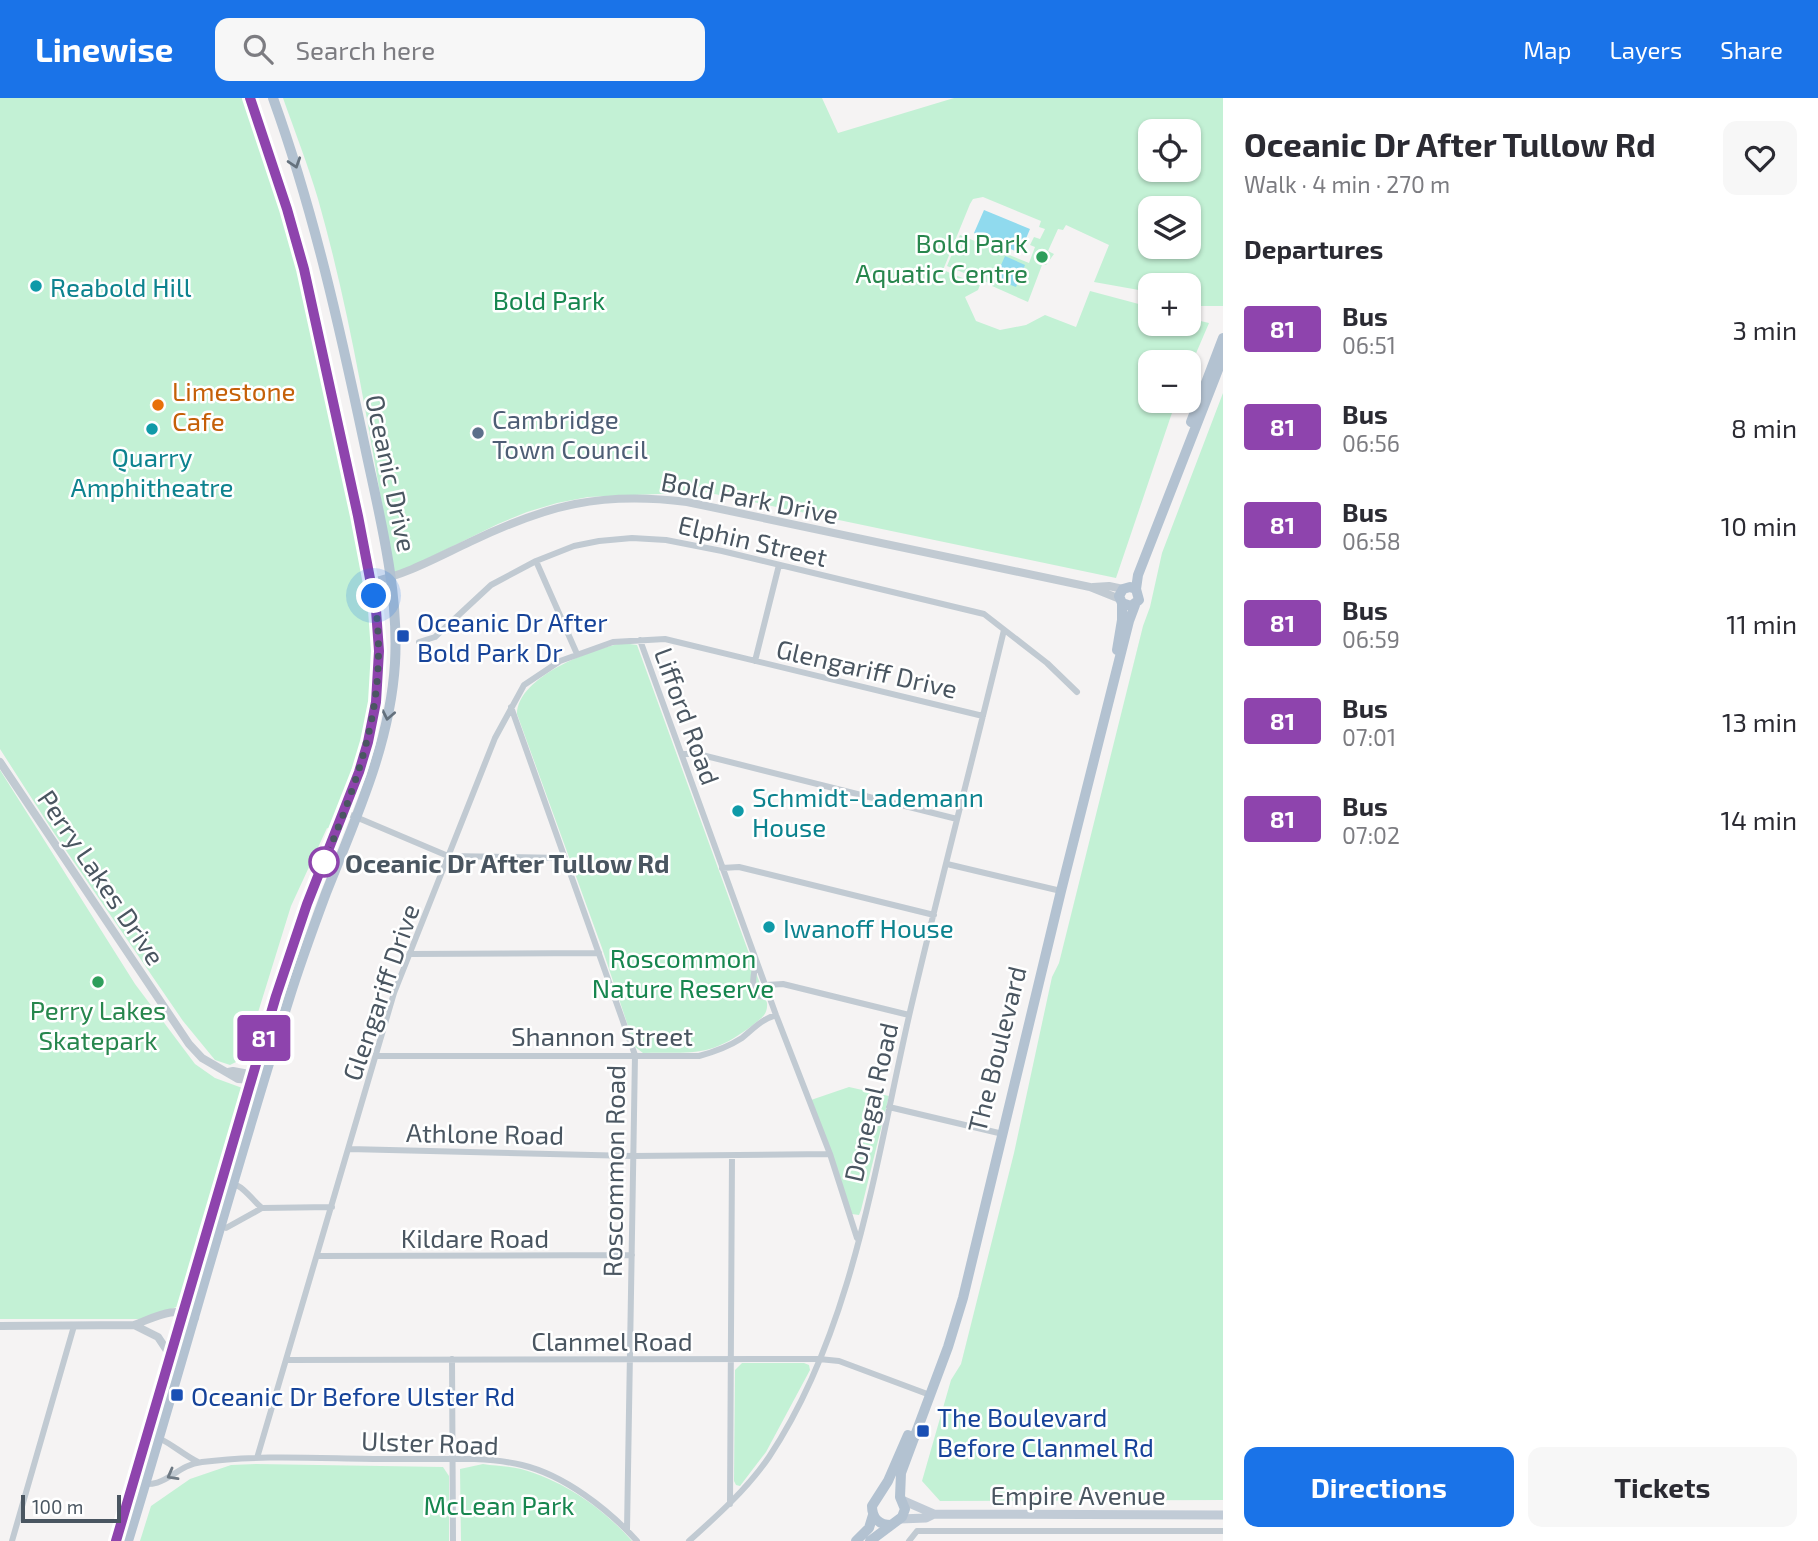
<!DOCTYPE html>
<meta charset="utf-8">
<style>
body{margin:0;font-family:"Exo 2",sans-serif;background:#f7f7f7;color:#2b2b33;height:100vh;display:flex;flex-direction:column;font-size:26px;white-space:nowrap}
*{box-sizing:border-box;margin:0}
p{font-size:23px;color:#7c7c81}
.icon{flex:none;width:38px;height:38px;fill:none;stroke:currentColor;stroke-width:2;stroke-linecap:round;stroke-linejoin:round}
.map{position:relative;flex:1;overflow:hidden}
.sheet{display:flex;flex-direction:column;background:#fff;width:595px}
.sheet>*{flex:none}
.badge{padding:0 14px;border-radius:5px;font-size:24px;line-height:46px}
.buttons{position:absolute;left:1138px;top:21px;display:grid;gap:14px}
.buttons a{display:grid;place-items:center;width:63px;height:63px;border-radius:14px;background:#fff;box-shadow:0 2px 5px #0004;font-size:35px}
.scale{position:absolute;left:21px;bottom:18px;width:100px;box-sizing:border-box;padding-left:7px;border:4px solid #4a5661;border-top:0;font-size:19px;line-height:24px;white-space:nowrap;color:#4a5661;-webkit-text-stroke:5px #fff;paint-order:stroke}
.you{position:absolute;width:35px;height:35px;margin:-18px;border:5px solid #fff;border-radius:50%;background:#1a73e8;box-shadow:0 0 0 10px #1a73e833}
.map>.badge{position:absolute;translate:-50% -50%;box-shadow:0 0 0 4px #fff}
h2{padding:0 21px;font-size:26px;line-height:63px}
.round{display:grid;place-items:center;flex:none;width:74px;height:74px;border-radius:14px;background:#f7f7f7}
.headline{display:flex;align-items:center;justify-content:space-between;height:119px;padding:0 21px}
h1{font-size:33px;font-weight:700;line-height:52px}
.action{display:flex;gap:14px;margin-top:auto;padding:14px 21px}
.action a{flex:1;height:80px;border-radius:14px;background:#1a73e8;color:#fff;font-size:28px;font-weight:700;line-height:80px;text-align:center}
.action a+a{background:#f7f7f7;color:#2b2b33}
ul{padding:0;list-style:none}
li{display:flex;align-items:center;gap:21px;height:98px;padding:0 21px}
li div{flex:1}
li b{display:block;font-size:26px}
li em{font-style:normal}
li .badge{min-width:77px;font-weight:700;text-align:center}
header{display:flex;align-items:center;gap:42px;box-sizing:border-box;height:98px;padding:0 35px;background:#1a73e8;color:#fff}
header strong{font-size:33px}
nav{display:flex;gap:38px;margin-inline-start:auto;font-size:24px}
.search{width:490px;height:63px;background:#f7f7f7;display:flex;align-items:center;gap:18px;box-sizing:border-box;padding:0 24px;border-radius:14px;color:#7c7c81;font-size:26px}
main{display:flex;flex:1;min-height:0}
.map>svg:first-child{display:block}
.green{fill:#c3f1d5;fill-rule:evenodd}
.water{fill:#90daee}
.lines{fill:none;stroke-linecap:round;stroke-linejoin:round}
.minor{stroke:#c1cad2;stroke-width:6}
.tertiary{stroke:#c1cad2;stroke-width:8}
.secondary{stroke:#c1cbd6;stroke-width:9}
.primary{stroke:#b3c2d1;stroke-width:10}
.oneway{stroke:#64717d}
.oneway2{stroke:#6e7983}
.line-casing{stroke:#fff;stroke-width:16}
.line{stroke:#8e44ad;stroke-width:10}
.walk{stroke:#4a5661;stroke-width:7;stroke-dasharray:0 12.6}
.leisure-dot{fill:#2e9e5b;stroke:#fff;stroke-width:2.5}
.culture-dot{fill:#0f9aa8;stroke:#fff;stroke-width:2.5}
.food-dot{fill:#e8710a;stroke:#fff;stroke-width:2.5}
.service-dot{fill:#5c6f8a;stroke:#fff;stroke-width:2.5}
.transit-dot{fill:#1a4fb4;stroke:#fff;stroke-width:2.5}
.stop-dot{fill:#fff;stroke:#8e44ad;stroke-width:3.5}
.labels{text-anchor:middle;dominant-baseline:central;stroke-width:5;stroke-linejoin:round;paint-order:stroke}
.leisure-label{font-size:26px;fill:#27864d;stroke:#fff;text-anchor:end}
.culture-label{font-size:26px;fill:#0d838f;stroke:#fff;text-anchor:start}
.park-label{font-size:26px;fill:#17864f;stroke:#fff}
.food-label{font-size:26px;fill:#c56008;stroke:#fff;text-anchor:start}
.service-label{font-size:26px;fill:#4e5e75;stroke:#fff;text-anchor:start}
.street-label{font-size:26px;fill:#4a5661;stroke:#fff}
.transit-label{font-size:26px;fill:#164399;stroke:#fff;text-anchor:start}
.stop-label{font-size:26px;font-weight:bold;fill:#4a5661;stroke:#fff;text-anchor:start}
</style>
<header>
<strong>Linewise</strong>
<div class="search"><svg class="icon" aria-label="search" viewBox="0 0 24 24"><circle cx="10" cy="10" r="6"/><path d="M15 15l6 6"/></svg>Search here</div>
<nav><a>Map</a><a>Layers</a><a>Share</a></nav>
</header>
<main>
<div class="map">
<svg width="1223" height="1443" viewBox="0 0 1223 1443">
<rect width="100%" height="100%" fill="#f5f3f3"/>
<path class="green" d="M 0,0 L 246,0 L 284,112 L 300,172 L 373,512 C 375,543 377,576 372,606 C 365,649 349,690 334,732 L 327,730 L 291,808 L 247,950 L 242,961 L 230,967 L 215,962 L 183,923 L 54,735 L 0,651 Z
M 283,0 L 822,0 L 838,35 L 954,0 L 1223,0 L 1223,208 L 1188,208 L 1188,187 L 1150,187 L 1150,194 L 1094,184 L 1109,147 L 1066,127 L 1063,132 L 1058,131 L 1048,153 L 1054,156 L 1046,167 L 1042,167 L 1028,204 L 992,188 L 994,181 L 991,186 L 947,168 L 960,137 L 1029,165 L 1035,149 L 1030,147 L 1034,139 L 1040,141 L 1045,131 L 1039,129 L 1041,123 L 983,99 L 973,101 L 970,106 L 943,172 L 980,187 L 978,192 L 965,199 L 976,223 L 1000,232 L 1026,227 L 1045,217 L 1076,229 L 1090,193 L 1150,209 L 1150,226 L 1188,226 L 1188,220 L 1209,225 L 1188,274 L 1188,264 L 1150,264 L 1150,303 L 1176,303 L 1116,480 L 705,394 L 588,399 L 557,405 L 527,414 L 498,426 L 394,477 C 372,351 353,224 318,101 C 308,67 295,34 283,0 ZM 1150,33 L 1188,33 L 1188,72 L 1150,72 ZM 1150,110 L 1188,110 L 1188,149 L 1150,149 Z
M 1223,295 L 1223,1402 L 940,1403 L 922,1383 L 951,1282 L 961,1266 L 1014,1055 L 1052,879 L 1059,865 L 1143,528 L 1150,509 L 1162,455 Z
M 623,545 L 637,547 L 767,905 C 768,917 761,920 753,927 C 709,960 695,954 643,955 L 635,949 L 602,850 L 517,616 C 518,578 592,551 623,545 Z
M 0,672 L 135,886 L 195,966 L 215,980 L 245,991 L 182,1207 L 143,1221 L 0,1221 Z
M 849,989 L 889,998 L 861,1112 L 859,1117 L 852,1116 L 811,1002 Z
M 742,1265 L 804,1265 L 809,1267 L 810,1272 L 766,1354 L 740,1388 L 736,1387 L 734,1383 L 735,1272 Z
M 256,1366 L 443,1369 L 449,1378 L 449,1443 L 140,1443 L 151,1408 L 190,1381 L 231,1367 Z
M 483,1366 C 495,1368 509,1368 521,1371 C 564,1383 603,1410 632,1443 L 461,1443 L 460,1371 Z"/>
<path class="water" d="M 984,112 L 1030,131 L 1020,155 L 974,135 Z
M 1005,158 L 1025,167 L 1016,189 L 995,181 Z"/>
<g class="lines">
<path class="minor" d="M 536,463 L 577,556
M 640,542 L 776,917 L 830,1056 L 857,1140
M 419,544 L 435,539 L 491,487 L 536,463 L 574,448 L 599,443 L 632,440 L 666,442 L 722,453 L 984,516 L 1047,565 L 1077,594
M 755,563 L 779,467
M 511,609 L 635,957 L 627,1432
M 682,656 L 698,656 L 957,721
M 344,714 L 448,758 L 563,760
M 947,766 L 1061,793
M 722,770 L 739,769 L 934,817
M 411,856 L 599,855
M 756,864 C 754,876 750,888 758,898 L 770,899
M 766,887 L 783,886 L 909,917
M 376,958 L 699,958 C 714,954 728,949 742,940 C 753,931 762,921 776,917
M 889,1009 L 1003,1036
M 349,1051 L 633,1058 L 830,1056
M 220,1087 C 241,1080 248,1099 262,1110
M 210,1121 L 226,1130 L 262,1110 L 332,1109
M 318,1158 L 632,1157
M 452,1261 L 453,1443
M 287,1262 L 819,1261 L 839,1263 L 930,1297
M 147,1335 C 167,1341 180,1355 198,1364
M 257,1360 L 394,895 L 495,640 L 524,587 L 560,563 L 613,544 L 665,541 L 983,618
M 133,1384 C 168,1393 172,1368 202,1364 C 263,1356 327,1361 389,1361 C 432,1362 479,1357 522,1367 C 564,1377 608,1411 637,1443
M 730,1406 L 732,1058
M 12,1443 L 74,1228
M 689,1443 C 718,1417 747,1391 769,1359 C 853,1233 876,1063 909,918 C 939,789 973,661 1004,532
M 909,1443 L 917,1433 L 1223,1433"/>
<path class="tertiary" d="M 371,484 C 406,477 438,459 470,444 C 547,407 601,393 687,404 L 1090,489 L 1120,501
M 1093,489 L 1109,488 L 1123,491
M 0,664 L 189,946 L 202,960 L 238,981 L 252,982 L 263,974 L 265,969
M 228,974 L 233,973 L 249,976 L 256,987 L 259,998
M 134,1227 C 154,1220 175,1206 195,1220
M 0,1228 L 134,1227 L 158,1239 L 168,1254 L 184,1255"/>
<path class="secondary" d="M 902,1402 L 934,1416 L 1223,1417
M 900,1421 L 926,1420 L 934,1416"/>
<path class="primary" d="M 1191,324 L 1223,240
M 1136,491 L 1130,489 L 1123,491 L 1119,498 L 1122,505 L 1131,508 L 1139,502 L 1136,491 L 1138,477 L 1223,259
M 1117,552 L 1122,522 L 1122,505
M 891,1427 C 879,1427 872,1420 872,1408 L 888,1383 L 908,1337
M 116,1443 L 276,898 L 307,806 L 359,674 L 368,644 L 376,604 L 379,553 L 376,512 L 358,418 L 304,171 L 287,111 L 250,0
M 128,1443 C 183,1263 232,1081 289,901 C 300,865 313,830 326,795 C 356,719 390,647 395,565 C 399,492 380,420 365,349 C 340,231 314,114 273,0
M 856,1443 L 869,1430 L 873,1417
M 870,1443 L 902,1419 L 905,1411 L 900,1399 L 901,1375 L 948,1249 L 963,1200 L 1061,793 L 1129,523 L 1135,507"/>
</g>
<defs><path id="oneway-chevron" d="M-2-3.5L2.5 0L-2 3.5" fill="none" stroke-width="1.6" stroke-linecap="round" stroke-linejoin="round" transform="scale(1.75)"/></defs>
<g class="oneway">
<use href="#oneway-chevron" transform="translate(295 65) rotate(72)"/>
<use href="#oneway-chevron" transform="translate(388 617) rotate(101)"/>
</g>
<use class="oneway2" href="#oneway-chevron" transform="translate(172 1377) rotate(151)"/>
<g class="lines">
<g class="line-casing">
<path id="line" d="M 116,1443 L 276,898 L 307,806 L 359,674 L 368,644 L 376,604 L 379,553 L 376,512 L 358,418 L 304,171 L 287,111 L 250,0"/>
</g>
<use href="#line" class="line"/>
<path class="walk" d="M 324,764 C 361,676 390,595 374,498"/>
</g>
<g class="leisure-dot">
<circle cx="1042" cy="159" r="7"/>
<circle cx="98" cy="884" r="7"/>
</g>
<g class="culture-dot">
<circle cx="36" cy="188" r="7"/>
<circle cx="152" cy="331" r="7"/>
<circle cx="738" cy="713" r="7"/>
<circle cx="769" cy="829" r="7"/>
</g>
<circle class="food-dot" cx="158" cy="307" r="7"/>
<circle class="service-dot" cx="478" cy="335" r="7"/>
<g class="transit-dot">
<rect x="396" y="531" width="14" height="14" rx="3.5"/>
<rect x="170" y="1290" width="14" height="14" rx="3.5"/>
<rect x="916" y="1326" width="14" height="14" rx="3.5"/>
</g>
<circle class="stop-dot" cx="324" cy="764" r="14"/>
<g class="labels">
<g class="leisure-label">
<text x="1028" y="144">Bold Park<tspan x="1028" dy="30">Aquatic Centre</tspan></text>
<text x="98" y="911" text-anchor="middle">Perry Lakes<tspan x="98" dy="30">Skatepark</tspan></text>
</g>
<g class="culture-label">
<text x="50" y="188">Reabold Hill</text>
<text x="152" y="358" text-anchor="middle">Quarry<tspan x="152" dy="30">Amphitheatre</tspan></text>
<text x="752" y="698">Schmidt-Lademann<tspan x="752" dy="30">House</tspan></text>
<text x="783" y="829">Iwanoff House</text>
</g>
<g class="park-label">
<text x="549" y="201">Bold Park</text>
<text x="683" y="859">Roscommon<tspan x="683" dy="30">Nature Reserve</tspan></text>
<text x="499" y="1406">McLean Park</text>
</g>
<g class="food-label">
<text x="172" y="292">Limestone<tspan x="172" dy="30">Cafe</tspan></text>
</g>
<g class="service-label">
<text x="492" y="320">Cambridge<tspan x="492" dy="30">Town Council</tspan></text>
</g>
<g class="street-label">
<text transform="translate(392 375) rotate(78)">Oceanic Drive</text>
<text transform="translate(750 399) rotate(11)">Bold Park Drive</text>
<text transform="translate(753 442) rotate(13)">Elphin Street</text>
<text transform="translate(867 570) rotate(13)">Glengariff Drive</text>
<text transform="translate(688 618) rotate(70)">Lifford Road</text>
<text transform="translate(102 779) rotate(56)">Perry Lakes Drive</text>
<text transform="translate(380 894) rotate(-71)">Glengariff Drive</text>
<text x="602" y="937">Shannon Street</text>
<text transform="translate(996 951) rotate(-76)">The Boulevard</text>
<text transform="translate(870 1004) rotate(-77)">Donegal Road</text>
<text transform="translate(485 1035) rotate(1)">Athlone Road</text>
<text transform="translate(613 1073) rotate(-89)">Roscommon Road</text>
<text x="475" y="1139">Kildare Road</text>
<text x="612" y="1242">Clanmel Road</text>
<text transform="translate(430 1344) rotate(2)">Ulster Road</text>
<text x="1078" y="1396">Empire Avenue</text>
</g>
<g class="transit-label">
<text x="417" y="523">Oceanic Dr After<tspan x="417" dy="30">Bold Park Dr</tspan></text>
<text x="191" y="1297">Oceanic Dr Before Ulster Rd</text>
<text x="937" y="1318">The Boulevard<tspan x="937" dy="30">Before Clanmel Rd</tspan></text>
</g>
<g class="stop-label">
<text x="345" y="764">Oceanic Dr After Tullow Rd</text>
</g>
</g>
</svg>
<div class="buttons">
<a><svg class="icon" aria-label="locate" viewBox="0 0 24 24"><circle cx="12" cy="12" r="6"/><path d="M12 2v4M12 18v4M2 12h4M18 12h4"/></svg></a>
<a><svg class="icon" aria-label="layers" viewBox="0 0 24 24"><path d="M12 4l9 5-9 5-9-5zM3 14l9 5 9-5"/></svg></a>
<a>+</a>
<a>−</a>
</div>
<div class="scale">100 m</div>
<div class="you" style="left:374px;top:498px"></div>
<b class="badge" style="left:264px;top:940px;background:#8e44ad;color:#fff">81</b>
</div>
<section class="sheet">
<div class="headline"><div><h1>Oceanic Dr After Tullow Rd</h1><p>Walk · 4 min · 270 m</p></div><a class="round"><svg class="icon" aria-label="heart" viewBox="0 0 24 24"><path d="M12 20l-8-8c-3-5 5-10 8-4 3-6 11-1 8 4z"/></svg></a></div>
<h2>Departures</h2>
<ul>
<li><span class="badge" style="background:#8e44ad;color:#fff">81</span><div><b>Bus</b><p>06:51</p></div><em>3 min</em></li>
<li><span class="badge" style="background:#8e44ad;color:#fff">81</span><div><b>Bus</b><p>06:56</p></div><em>8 min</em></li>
<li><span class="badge" style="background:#8e44ad;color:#fff">81</span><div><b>Bus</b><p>06:58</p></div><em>10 min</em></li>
<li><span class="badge" style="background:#8e44ad;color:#fff">81</span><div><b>Bus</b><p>06:59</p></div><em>11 min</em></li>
<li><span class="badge" style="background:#8e44ad;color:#fff">81</span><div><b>Bus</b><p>07:01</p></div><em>13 min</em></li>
<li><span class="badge" style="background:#8e44ad;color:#fff">81</span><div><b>Bus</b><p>07:02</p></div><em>14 min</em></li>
</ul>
<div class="action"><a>Directions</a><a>Tickets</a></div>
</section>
</main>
